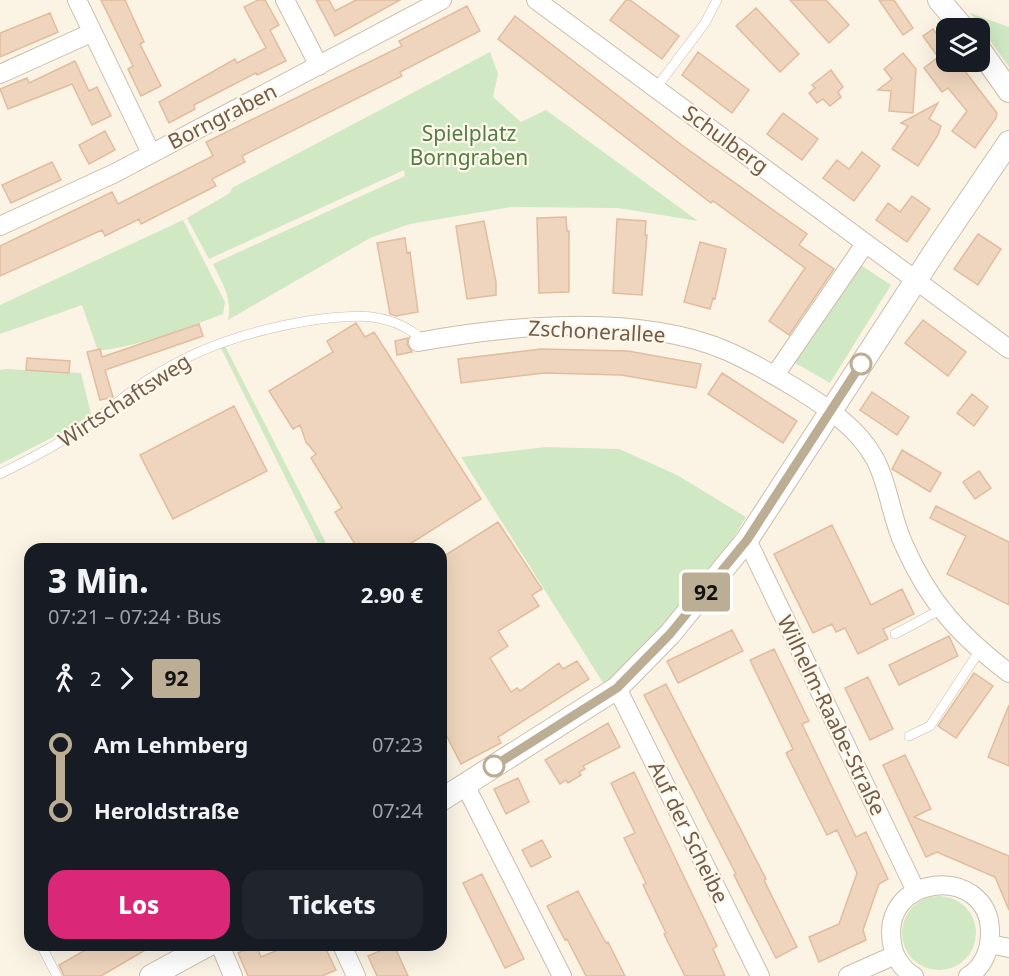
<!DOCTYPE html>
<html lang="de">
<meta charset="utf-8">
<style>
body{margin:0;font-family:"Noto Sans",sans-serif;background:#20242c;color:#f1f3f6;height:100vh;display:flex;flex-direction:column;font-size:22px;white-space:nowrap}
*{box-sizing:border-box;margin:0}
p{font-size:20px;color:#9ea1a6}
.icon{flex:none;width:33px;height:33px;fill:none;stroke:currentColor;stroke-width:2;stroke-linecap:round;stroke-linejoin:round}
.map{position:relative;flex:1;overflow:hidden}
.panel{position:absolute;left:24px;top:543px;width:423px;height:408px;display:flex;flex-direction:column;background:#171b24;border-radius:18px;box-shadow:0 6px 24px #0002}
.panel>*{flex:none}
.badge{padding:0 12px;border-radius:4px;font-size:21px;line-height:39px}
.buttons{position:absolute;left:936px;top:18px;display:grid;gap:12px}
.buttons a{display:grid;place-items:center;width:54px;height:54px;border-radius:12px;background:#171b24;box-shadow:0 6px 24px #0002;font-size:30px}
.map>.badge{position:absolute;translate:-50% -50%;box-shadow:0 0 0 3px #fff}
.legs{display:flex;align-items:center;gap:9px;height:66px;padding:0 24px;font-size:20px}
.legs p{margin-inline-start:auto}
.summary{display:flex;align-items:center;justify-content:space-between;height:102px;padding:0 24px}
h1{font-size:33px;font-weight:800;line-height:45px}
.cta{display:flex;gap:12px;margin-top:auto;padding:12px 24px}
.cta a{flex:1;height:69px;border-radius:18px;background:#db2777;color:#fff;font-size:24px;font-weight:800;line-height:69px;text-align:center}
.cta a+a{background:#20242c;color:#f1f3f6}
ul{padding:0 24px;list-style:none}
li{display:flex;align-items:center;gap:21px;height:66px;font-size:22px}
li i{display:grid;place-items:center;width:9px;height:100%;margin:0 8px;background:currentColor}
li i::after{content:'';width:15px;height:15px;margin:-8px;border:4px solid;border-radius:50%;background:#171b24}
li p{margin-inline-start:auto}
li:first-child i{background:linear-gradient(#0000 50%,currentColor 0)}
li:last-child i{background:linear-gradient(currentColor 50%,#0000 0)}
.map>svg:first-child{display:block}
.green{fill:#d0e8c3}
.building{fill:#efd5bd;stroke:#e1bc9e;stroke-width:1.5}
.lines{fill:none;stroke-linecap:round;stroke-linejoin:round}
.service-casing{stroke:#ccbcab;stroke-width:10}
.minor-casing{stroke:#ccbcab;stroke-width:20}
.tertiary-casing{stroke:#ccbcab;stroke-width:24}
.service{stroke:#fff;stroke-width:9}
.minor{stroke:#fff;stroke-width:18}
.tertiary{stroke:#fff;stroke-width:22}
.line-1-casing{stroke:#fff;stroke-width:14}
.line-1{stroke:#bcae94;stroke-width:9}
.stop-1-dot{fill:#fff;stroke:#bcae94;stroke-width:3}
.labels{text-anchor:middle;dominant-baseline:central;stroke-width:4.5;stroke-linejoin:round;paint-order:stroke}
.street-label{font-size:21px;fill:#725c4b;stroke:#fef8ea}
.park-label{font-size:21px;fill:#537d46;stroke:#fef8ea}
</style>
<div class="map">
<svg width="1009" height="976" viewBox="0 0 1009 976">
<rect width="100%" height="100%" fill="#fbf4e4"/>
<path class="green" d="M 970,13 L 1009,27 L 1009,67 Z
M 490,52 L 498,74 L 493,97 L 521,122 L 546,110 L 698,221 L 618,208 L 511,207 L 410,224 L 370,238 L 228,320 C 233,299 222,283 213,264 L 405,176 L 404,170 L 209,259 L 187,218 L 230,193 L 232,188 Z
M 183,220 L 225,302 L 223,314 C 182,329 141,346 98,351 L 82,305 L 0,334 L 0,305 Z
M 859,264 L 891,285 L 830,383 L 795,363 Z
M 225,346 L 329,549 L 321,549 L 221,348 Z
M 6,369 L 81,373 L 91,414 L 75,426 L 0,464 L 0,370 Z
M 545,447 L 619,449 L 677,475 L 746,517 L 717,565 L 652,643 L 605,686 L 461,457 Z
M902 933a37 37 0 1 1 74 0a37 37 0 1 1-74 0Z"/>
<path class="building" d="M 101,0 L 125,0 L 144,42 L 140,44 L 161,86 L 141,96 L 128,69 L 133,66 Z
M 258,0 L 265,0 L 279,25 L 270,30 L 286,61 L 257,75 L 256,73 L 194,105 L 195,109 L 169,123 L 159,102 L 235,59 L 237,63 L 266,48 L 244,7 Z
M 316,0 L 329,0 L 335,11 L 356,0 L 400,0 L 335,36 Z
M 626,0 L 630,0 L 679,36 L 662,59 L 610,20 Z
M 790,0 L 826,0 L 849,25 L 829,43 Z
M 879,0 L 894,0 L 913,28 L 903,35 Z
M 467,6 L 480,31 L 400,72 L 402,76 L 242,156 L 245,162 L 212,179 L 216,186 L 141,224 L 139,219 L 105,236 L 102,230 L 0,276 L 0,246 L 112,192 L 118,204 L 213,156 L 206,142 L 402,46 L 399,41 Z
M 756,8 L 799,54 L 780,72 L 736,26 Z
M 50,13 L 58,32 L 0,57 L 0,33 Z
M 515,16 L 683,146 L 807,234 L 799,245 L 834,269 L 789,335 L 769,321 L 805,268 L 713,201 L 711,203 L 498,39 Z
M 933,29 L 946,47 L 946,62 L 958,62 L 997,113 L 996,118 L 975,148 L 952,131 L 967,111 L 948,88 L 942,92 L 924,68 L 938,57 L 923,36 Z
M 698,52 L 749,90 L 732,113 L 682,75 Z
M 903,53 L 916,69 L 913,113 L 889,111 L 891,91 L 878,90 L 892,79 L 884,69 Z
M 75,61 L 89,91 L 97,87 L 111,116 L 92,125 L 72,84 L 8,109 L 0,89 L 27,78 L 29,83 Z
M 831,70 L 843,87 L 838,92 L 841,97 L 830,106 L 823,99 L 817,103 L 809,93 L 815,88 L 812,85 Z
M 938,103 L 929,119 L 941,126 L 938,135 L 918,166 L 892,149 L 908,126 L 901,123 Z
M 783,113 L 818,139 L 802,160 L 767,134 Z
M 105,131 L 115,150 L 89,164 L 79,145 Z
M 862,152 L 880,166 L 854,201 L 823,178 L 837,160 L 849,169 Z
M 52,162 L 61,180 L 11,203 L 2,185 Z
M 912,196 L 930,209 L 907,242 L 876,220 L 888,203 L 900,212 Z
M 566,217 L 567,231 L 569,231 L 569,292 L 539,293 L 537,218 Z
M 617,219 L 646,221 L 645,235 L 647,235 L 642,295 L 613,293 Z
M 484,221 L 496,282 L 496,295 L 467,299 L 456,226 Z
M 978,234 L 1001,249 L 978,285 L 954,269 Z
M 405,238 L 407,253 L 410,252 L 418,312 L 396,316 L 390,314 L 377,243 Z
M 700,242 L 726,249 L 715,299 L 713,298 L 710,309 L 684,302 Z
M 923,320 L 966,352 L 948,376 L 905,343 Z
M 356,323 L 365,337 L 374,332 L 481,499 L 402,549 L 358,549 L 335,512 L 342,508 L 311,458 L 316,454 L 306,442 L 300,425 L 293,429 L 269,391 L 333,352 L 327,341 Z
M 199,324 L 203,336 L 105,370 L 113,397 L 100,400 L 87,352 L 100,349 L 102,357 Z
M 408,338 L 407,344 L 412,352 L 397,355 L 395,341 Z
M 541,349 L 628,351 L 701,364 L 696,388 L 621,375 L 544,373 L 461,383 L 458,359 Z
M 27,358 L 70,361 L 69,373 L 26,370 Z
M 722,373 L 797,421 L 783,443 L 708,394 Z
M 872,392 L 909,417 L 897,435 L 860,410 Z
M 972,394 L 988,407 L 974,426 L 957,413 Z
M 234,406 L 267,471 L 173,519 L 140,455 Z
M 902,450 L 941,473 L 930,492 L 892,469 Z
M 979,471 L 991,488 L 975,499 L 963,482 Z
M 936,506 L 1009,542 L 1009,605 L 947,574 L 966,536 L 930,518 Z
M 498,522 L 542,589 L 532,595 L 539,606 L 498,631 L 508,646 L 490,658 L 511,692 L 517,688 L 520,691 L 559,663 L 563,669 L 577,661 L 589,679 L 498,737 L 501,743 L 461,764 L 441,725 L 441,558 Z
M 832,525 L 871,605 L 902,589 L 914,614 L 883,629 L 888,639 L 858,654 L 845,628 L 836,632 L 832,624 L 813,633 L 774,554 Z
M 732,630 L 743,651 L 678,683 L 667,661 Z
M 949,636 L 958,656 L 899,685 L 889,665 Z
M 774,649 L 809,721 L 802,724 L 856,837 L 866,832 L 888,879 L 879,884 L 863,930 L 866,940 L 819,962 L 809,937 L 839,924 L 857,873 L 837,830 L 827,835 L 786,753 L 793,749 L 750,660 Z
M 974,673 L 993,686 L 956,738 L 938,726 Z
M 868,677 L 893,729 L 870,740 L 845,688 Z
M 666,684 L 766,879 L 764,880 L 797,947 L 776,958 L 734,875 L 736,874 L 644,695 Z
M 1009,705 L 1009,766 L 988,757 Z
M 608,723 L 620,747 L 583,766 L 585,769 L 579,772 L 581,775 L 568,783 L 566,780 L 560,784 L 545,760 Z
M 905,755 L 931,809 L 914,817 L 1009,856 L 1009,910 L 995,877 L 937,852 L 926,857 L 883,765 Z
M 634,772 L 717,946 L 713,949 L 725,976 L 685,976 L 664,934 L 666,933 L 643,885 L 646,883 L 624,838 L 635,833 L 611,783 Z
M 518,778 L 529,802 L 506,814 L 494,789 Z
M 542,840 L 551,857 L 531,867 L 522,850 Z
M 482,874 L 524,959 L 505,968 L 463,883 Z
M 578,891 L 606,943 L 608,942 L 625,976 L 586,976 L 567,939 L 565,940 L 547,906 Z
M 94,945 L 154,945 L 101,976 L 64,976 L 59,965 Z
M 256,945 L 261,957 L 290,945 L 324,945 L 336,970 L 322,976 L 248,976 L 238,953 Z
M 394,945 L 408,976 L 377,976 L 368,956 Z"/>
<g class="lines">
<g class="service-casing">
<path id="service" d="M 656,88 L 705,23 L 717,0
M 0,474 C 33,458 65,440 95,420 C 112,407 128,393 146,381 C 198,346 258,328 320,319 C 357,315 384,312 416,334 L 418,342
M 895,634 L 940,610
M 909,736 L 930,726 L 980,650
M 42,947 L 57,976"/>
</g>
<g class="minor-casing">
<path id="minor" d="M 77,0 L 151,153
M 285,0 L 319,66
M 536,0 L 1009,349
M 0,74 L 91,33
M 0,226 L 115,173 L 442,0
M 418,342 C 510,325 638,313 727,351 C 752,362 776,376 799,390 C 828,408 858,428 875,459 C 889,485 891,518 904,545 C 929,602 960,636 1009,673
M 775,375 L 865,244
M 747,540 L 916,891
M 617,688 L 760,976
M 465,785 L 562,976
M 990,944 L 1009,948
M 220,945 L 233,976
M 342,945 L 356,976
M 848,976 L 895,955
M 914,976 C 904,971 895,958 893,948 C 875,872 991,863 990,933 C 990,950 983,968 968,976"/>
</g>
<g class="tertiary-casing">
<path id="tertiary" d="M 939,0 L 963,28
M 980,50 L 1009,91
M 441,800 L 617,688 L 670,634 L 747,540 L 937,248 L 1009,142
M 151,976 L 208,945"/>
</g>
<use href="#service" class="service"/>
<use href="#minor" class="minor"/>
<use href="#tertiary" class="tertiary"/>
</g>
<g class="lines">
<g class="line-1-casing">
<path id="line-1" d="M 494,766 L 617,688 L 670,634 L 747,540 L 861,364"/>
</g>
<use href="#line-1" class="line-1"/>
</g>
<g class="stop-1-dot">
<circle cx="861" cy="364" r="10"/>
<circle cx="494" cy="766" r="10"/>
</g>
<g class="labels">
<g class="street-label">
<text transform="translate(222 116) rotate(-27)">Borngraben</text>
<text transform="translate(726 139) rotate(36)">Schulberg</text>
<text transform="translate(597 331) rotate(3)">Zschonerallee</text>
<text transform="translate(124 400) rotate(-33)">Wirtschaftsweg</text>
<text transform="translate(832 715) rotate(64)">Wilhelm-Raabe-Straße</text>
<text transform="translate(689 832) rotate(64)">Auf der Scheibe</text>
</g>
<g class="park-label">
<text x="469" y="133">Spielplatz<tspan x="469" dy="24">Borngraben</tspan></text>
</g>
</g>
</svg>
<div class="buttons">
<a><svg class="icon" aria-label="layers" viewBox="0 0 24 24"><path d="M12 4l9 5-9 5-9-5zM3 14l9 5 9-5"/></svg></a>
</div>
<b class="badge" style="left:706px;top:592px;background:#bcae94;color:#111">92</b>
<section class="panel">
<div class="summary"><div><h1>3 Min.</h1><p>07:21 – 07:24 · Bus</p></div><b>2.90 €</b></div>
<div class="legs"><svg class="icon" aria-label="walk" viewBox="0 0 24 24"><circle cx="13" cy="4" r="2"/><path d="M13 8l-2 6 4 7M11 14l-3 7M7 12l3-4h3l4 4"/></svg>2<svg class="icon" aria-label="forward" viewBox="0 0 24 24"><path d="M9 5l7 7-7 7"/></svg><b class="badge" style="background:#bcae94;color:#111">92</b></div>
<ul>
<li><i style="color:#bcae94"></i><b>Am Lehmberg</b><p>07:23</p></li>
<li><i style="color:#bcae94"></i><b>Heroldstraße</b><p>07:24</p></li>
</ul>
<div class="cta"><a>Los</a><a>Tickets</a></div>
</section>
</div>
